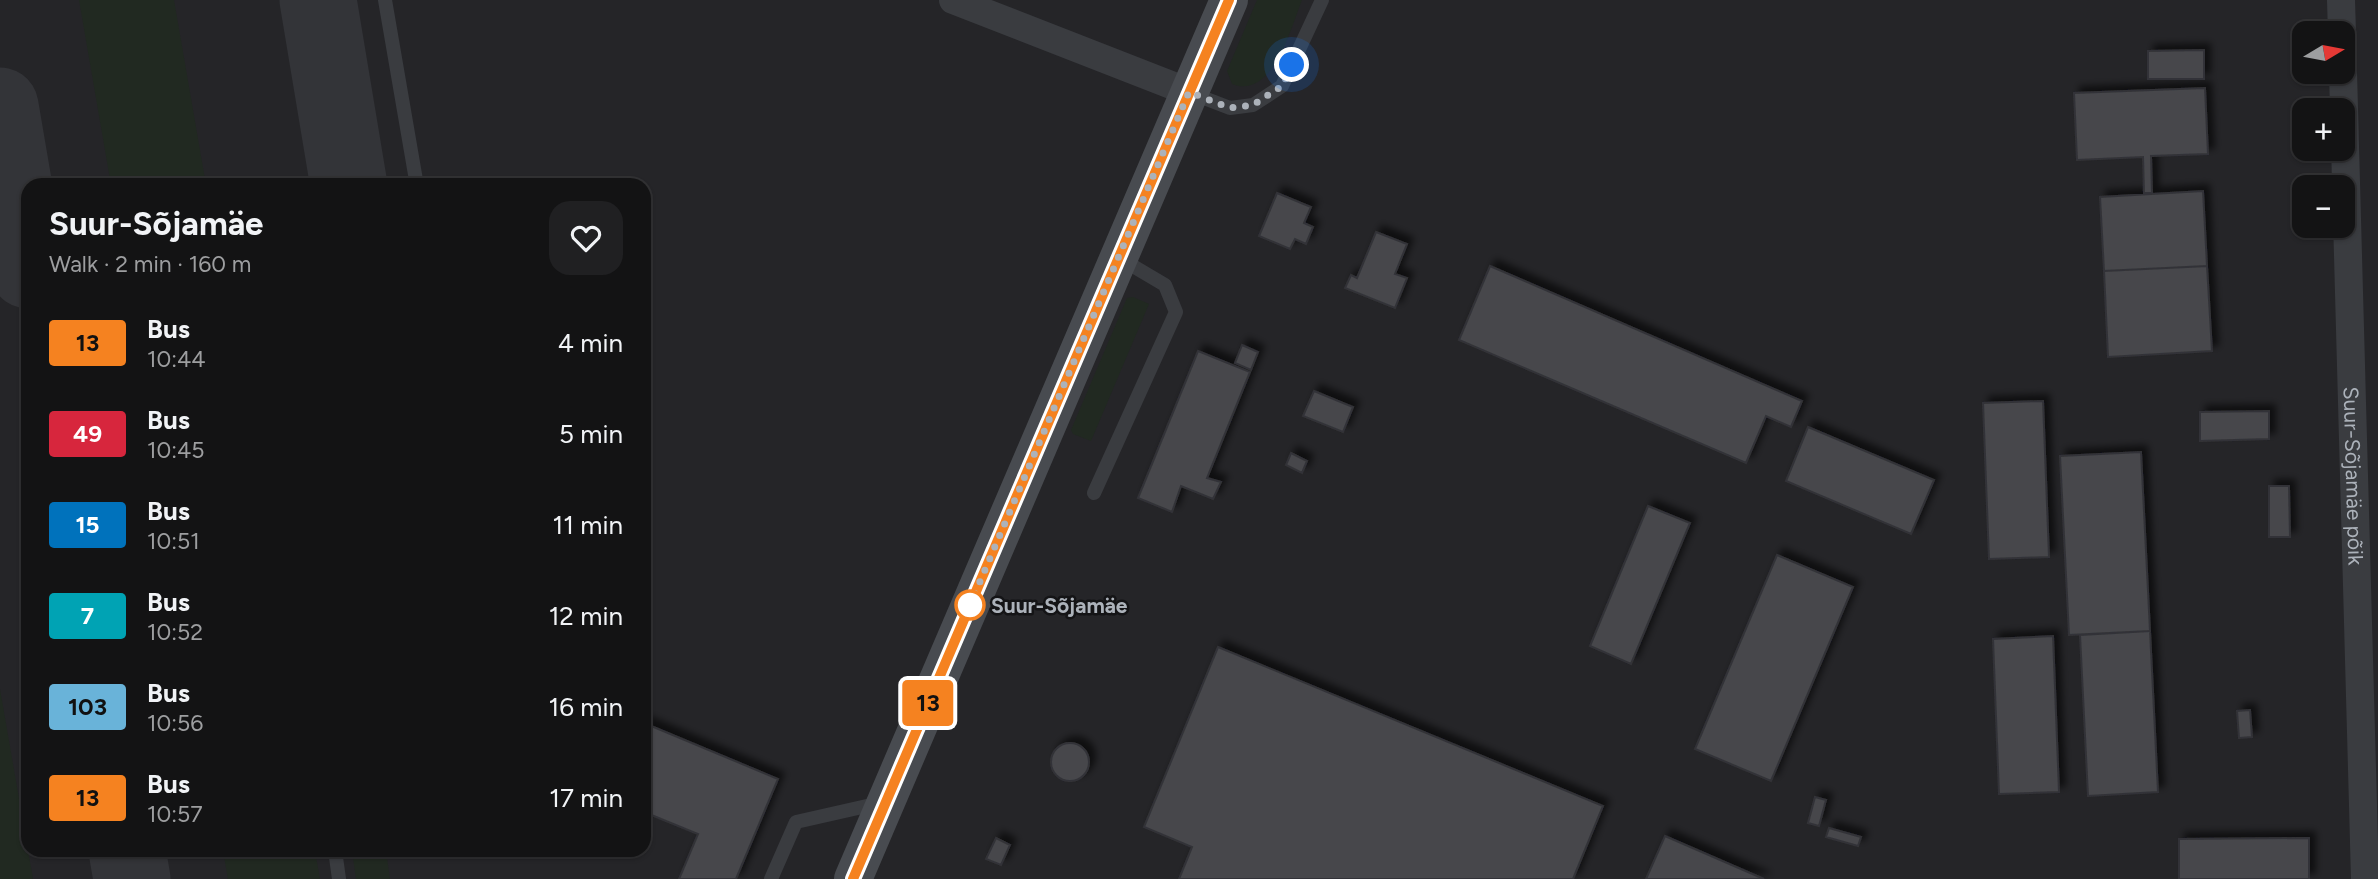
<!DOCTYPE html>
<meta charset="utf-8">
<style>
body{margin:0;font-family:Figtree,sans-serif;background:#202022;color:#f1f3f6;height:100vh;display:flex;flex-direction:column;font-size:26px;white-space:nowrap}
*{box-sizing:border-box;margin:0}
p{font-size:23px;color:#9d9ea0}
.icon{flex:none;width:38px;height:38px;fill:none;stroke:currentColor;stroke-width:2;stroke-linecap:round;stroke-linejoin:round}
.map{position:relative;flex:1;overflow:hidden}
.drawer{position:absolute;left:21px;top:178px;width:630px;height:679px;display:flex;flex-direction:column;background:#131314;border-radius:21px;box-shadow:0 2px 5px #0004,0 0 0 2px #323234}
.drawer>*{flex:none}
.badge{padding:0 14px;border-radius:5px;font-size:24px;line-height:46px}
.needle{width:46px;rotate:80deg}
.tools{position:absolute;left:2292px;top:21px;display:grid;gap:14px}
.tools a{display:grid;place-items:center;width:63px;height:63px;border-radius:14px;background:#131314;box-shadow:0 2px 5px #0004,0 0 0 2px #323234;font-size:35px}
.you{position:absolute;width:35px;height:35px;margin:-18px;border:5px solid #fff;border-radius:50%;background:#1a73e8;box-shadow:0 0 0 10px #1a73e833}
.map>.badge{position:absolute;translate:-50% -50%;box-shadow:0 0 0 4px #fff}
.round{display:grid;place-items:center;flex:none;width:74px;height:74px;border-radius:21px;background:#202022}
.head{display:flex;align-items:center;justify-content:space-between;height:119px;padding:0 28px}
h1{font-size:33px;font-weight:700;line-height:52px}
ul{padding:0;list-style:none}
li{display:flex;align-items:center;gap:21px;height:91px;padding:0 28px}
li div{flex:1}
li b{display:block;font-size:26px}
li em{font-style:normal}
li .badge{min-width:77px;font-weight:700;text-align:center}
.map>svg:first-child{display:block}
.built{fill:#252528;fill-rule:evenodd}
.green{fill:#212921}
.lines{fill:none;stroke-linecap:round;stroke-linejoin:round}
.taxiway{stroke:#333438;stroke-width:77}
.building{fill:#46474b;stroke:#333337;stroke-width:2;filter:url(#shadow)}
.lane{stroke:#3a3c40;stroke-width:14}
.street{stroke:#3a3c40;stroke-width:28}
.secondary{stroke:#484b50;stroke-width:38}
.line-casing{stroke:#fff;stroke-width:16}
.line{stroke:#f58220;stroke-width:10}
.walk{stroke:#acb2ba;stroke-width:7;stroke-dasharray:0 12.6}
.stop-dot{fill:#fff;stroke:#f58220;stroke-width:3.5}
.labels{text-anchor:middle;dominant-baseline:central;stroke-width:5;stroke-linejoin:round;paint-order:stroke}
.street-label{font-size:21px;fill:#acb2ba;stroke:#141416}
.stop-label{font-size:21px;font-weight:bold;fill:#acb2ba;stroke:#141416;text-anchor:start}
</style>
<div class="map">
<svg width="2378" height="879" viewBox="0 0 2378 879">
<defs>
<filter id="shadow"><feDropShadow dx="6" dy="-6" stdDeviation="3.5" flood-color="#0009"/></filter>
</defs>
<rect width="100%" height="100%" fill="#19191b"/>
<path class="built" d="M 0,0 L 2378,0 L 2378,879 L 0,879 ZM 2305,33 L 2343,33 L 2343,72 L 2305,72 ZM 2305,110 L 2343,110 L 2343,149 L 2305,149 ZM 28,186 L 644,186 L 644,850 L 28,850 ZM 2305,187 L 2343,187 L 2343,226 L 2305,226 Z"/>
<path class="green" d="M 79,0 L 174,0 L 206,185 L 111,185 Z
M 1257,0 L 1302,0 C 1291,27 1273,100 1232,84 L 1227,71 Z
M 1133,297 L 1149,304 L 1091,441 L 1073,434 L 1071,430 L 1127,298 Z
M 0,689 L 33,879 L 0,879 Z
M 223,851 L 315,851 L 320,879 L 228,879 Z
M 352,851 L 386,851 L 390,879 L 356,879 Z"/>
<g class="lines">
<path class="taxiway" d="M 318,0 L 349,186
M 0,106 L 28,270
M 127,850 L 132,879"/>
</g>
<path class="building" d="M 2204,50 L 2204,79 L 2148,79 L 2148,51 Z
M 2205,88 L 2208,154 L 2151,156 L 2152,193 L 2144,193 L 2143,157 L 2077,160 L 2074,93 Z
M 2203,191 L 2207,266 L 2104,271 L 2100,197 Z
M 1277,193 L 1311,207 L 1304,223 L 1313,227 L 1306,244 L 1295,239 L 1290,249 L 1259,236 Z
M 1376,232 L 1407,244 L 1395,274 L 1407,278 L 1395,308 L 1345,288 L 1351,275 L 1357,278 Z
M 1490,266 L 1802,401 L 1791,427 L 1766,416 L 1746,463 L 1459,340 Z
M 2207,266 L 2212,351 L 2108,357 L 2104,271 Z
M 1242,345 L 1258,352 L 1251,370 L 1235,363 Z
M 1198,351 L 1250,372 L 1207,478 L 1221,482 L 1213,499 L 1181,486 L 1172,512 L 1138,498 Z
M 1314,391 L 1353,407 L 1343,432 L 1303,416 Z
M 2043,401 L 2049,557 L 1989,559 L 1983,403 Z
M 2269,411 L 2269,439 L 2200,441 L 2200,412 Z
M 1808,427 L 1934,480 L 1911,534 L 1786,481 Z
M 2141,452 L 2150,631 L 2069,635 L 2060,456 Z
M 1291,453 L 1307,461 L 1302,473 L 1286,465 Z
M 2269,486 L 2289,486 L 2290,537 L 2269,537 Z
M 1648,506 L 1690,523 L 1631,664 L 1590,646 Z
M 1777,555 L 1853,587 L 1771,781 L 1695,749 Z
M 2150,631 L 2158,792 L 2088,796 L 2080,635 Z
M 2053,636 L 2059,792 L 1999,794 L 1993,639 Z
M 1218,647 L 1603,806 L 1573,879 L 1179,879 L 1192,847 L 1144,827 Z
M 2250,710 L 2252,737 L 2239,738 L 2237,711 Z
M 644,723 L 778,779 L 736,879 L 679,879 L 698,834 L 644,812 Z
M1051 762a19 19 0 1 1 38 0a19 19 0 1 1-38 0Z
M 1815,797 L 1826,800 L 1819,826 L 1808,823 Z
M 1829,828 L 1861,837 L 1858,846 L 1826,837 Z
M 1665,836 L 1764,879 L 1646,879 Z
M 996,838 L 1010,845 L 1001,865 L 986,859 Z
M 2309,838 L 2309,879 L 2179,879 L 2179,839 Z"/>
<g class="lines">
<path class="lane" d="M 385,0 L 417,186
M 1191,93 L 1230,108 L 1253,105 L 1282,86 L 1322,0
M 1094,493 L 1176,312 L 1165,285 L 1121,259
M 335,850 L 339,879
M 771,879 L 796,822 L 880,803"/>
<g class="street">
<path d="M 953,0 L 1189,92"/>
<path d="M 2341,0 L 2342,33"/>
<path id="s1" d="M 2343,72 L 2365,879"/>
</g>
<path class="secondary" d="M 853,879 L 1229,0"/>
</g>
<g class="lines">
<g class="line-casing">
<path id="line" d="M 853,879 L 1229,0"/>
</g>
<use href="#line" class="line"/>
<path class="walk" d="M 970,605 L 1189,92 L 1230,108 L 1253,105 L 1282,86 L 1292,65"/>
</g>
<circle class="stop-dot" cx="970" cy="605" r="14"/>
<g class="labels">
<g class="street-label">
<text stroke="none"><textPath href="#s1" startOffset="404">Suur-Sõjamäe põik</textPath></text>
</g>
<g class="stop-label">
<text x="991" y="605">Suur-Sõjamäe</text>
</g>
</g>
</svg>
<div class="tools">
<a><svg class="needle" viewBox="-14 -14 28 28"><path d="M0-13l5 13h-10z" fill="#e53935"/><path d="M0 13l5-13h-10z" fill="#9d9ea0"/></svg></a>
<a>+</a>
<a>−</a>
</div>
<div class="you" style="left:1292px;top:65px"></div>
<b class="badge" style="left:928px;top:703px;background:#f58220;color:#111">13</b>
<section class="drawer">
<div class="head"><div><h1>Suur-Sõjamäe</h1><p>Walk · 2 min · 160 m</p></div><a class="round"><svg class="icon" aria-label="heart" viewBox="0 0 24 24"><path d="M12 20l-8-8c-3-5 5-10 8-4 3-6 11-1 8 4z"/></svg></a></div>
<ul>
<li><span class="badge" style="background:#f58220;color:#111">13</span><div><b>Bus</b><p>10:44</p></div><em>4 min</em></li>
<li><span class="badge" style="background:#d7263d;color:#fff">49</span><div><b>Bus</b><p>10:45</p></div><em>5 min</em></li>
<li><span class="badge" style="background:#0072bc;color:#fff">15</span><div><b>Bus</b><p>10:51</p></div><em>11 min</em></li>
<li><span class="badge" style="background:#00a3b4;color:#fff">7</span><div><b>Bus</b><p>10:52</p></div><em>12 min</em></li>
<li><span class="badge" style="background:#69b3d9;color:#111">103</span><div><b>Bus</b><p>10:56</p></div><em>16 min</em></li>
<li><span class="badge" style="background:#f58220;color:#111">13</span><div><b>Bus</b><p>10:57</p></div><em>17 min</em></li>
</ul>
</section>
</div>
